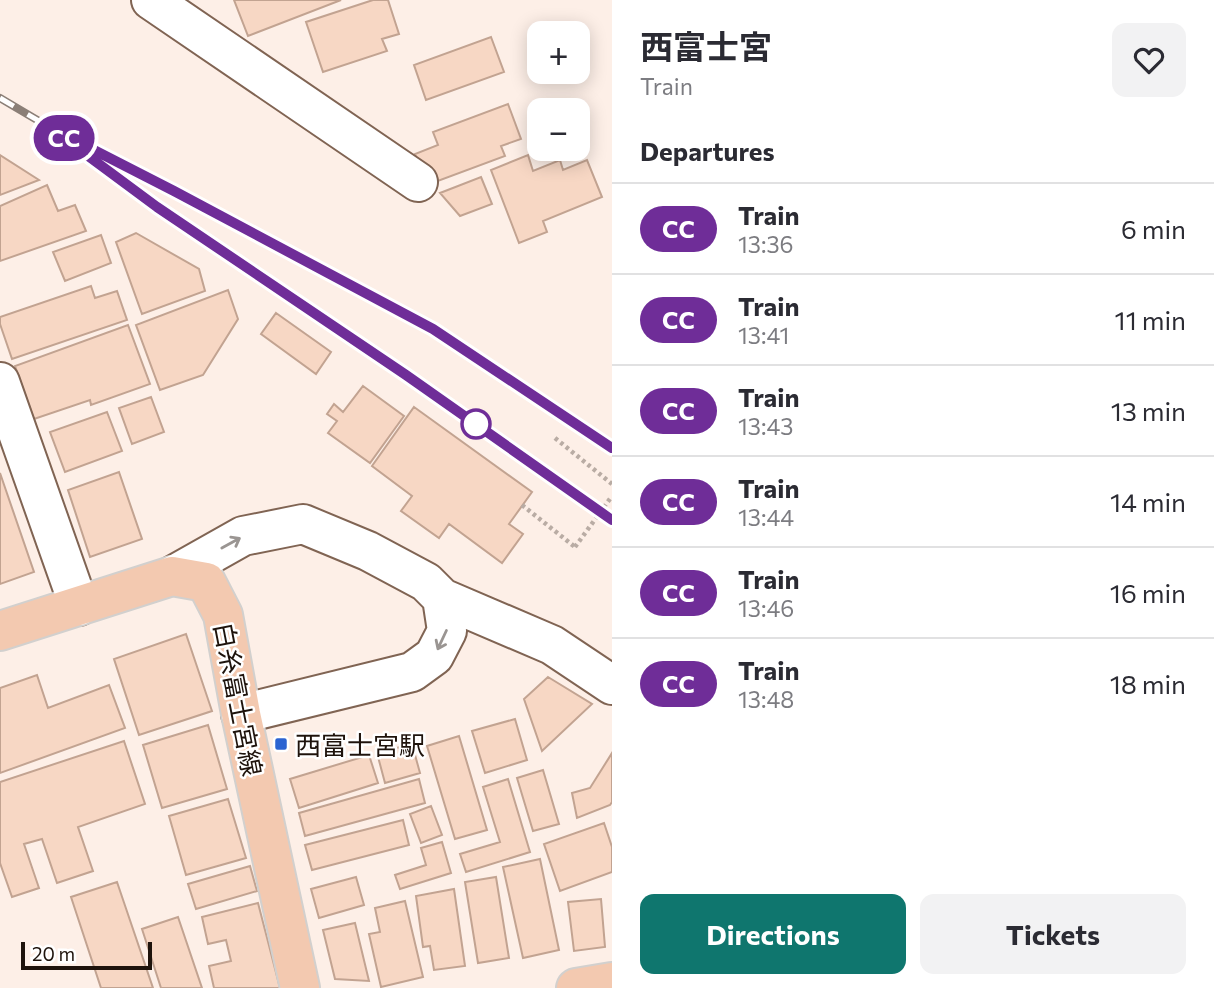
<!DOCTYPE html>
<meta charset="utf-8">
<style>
body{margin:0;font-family:Commissioner,"Noto Sans JP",sans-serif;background:#f2f2f3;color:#2b2b33;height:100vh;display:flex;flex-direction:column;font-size:26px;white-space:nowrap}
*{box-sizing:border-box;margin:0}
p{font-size:23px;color:#7c7c81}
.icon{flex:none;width:38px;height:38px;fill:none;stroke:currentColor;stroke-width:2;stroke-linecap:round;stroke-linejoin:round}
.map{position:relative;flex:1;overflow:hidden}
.drawer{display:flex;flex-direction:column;background:#fff;width:602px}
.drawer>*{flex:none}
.badge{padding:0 14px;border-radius:23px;font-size:24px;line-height:46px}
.controls{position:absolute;left:527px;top:21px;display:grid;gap:14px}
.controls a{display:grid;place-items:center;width:63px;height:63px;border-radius:14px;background:#fff;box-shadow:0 4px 18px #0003;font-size:35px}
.scale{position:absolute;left:21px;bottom:18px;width:131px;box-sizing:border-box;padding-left:7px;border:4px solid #1e130c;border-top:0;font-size:19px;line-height:24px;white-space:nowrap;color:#1e130c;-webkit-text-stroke:5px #fff;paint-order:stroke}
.map>.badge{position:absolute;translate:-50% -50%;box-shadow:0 0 0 4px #fff}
h2{padding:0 28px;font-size:26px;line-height:63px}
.round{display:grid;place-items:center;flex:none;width:74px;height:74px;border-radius:14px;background:#f2f2f3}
.overview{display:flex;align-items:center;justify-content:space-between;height:119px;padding:0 28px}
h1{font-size:33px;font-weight:700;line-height:52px}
.action{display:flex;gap:14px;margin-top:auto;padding:14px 28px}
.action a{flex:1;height:80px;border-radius:14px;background:#0f766e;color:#fff;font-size:28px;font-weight:700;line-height:80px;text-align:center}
.action a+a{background:#f2f2f3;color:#2b2b33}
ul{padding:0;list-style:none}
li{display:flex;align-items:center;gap:21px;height:91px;padding:0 28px;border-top:2px solid #e1e1e2}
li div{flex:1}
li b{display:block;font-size:26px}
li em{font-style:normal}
li .badge{min-width:77px;font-weight:700;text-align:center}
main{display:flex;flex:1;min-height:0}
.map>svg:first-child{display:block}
.building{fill:#f7d7c4;stroke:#c2a391;stroke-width:2}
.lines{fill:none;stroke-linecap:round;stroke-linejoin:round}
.minor-casing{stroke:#806453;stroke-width:42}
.major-casing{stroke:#d2d0ce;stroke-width:42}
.path{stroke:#b9aca4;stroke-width:4.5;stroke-dasharray:3.5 3.5;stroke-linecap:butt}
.minor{stroke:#fff;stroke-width:38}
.major{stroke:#f3c9b0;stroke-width:38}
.rail-casing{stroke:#8b7f77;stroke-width:8}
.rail{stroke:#fff;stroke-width:5;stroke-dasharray:16;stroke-linecap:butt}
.path-bridge{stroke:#b9aca4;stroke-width:4.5;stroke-dasharray:3.5 3.5;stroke-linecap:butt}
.oneway{stroke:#9a9592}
.line-casing{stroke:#fff;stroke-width:16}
.line{stroke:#6f2d98;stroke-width:10}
.stop-dot{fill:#fff;stroke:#6f2d98;stroke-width:3.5}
.poi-dot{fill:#2b63d1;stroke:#fff;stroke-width:2.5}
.labels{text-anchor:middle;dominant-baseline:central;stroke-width:5;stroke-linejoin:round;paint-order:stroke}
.street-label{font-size:26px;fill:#1e130c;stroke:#fff}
.poi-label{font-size:26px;fill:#1e130c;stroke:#fff;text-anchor:start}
</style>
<main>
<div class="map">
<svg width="612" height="988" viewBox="0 0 612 988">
<rect width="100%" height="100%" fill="#fdefe7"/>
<path class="building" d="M 234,0 L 341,0 L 248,36 Z
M 373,0 L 388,0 L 399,34 L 382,39 L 387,51 L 323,72 L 306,22 Z
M 491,37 L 504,72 L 426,100 L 414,65 Z
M 508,104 L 521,139 L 501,146 L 505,156 L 427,185 L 415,154 L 438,145 L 433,132 Z
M 0,155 L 39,180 L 0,195 Z
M 528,155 L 533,171 L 560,160 L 563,170 L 587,160 L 602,197 L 543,221 L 547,232 L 519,243 L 491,170 Z
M 481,177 L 492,204 L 460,216 L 440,193 Z
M 47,185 L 58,211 L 75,205 L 86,231 L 0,261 L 0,206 Z
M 136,233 L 199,269 L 205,291 L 142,314 L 116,242 Z
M 101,235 L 111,263 L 65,281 L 53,252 Z
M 91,286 L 95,298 L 117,291 L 127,320 L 12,359 L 0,324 L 0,317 Z
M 228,290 L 238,319 L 203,375 L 160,390 L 136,325 Z
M 276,313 L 331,352 L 316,374 L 261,334 Z
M 128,325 L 150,384 L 91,405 L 90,400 L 34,419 L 15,366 Z
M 363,386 L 404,416 L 370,463 L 328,433 L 337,421 L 327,414 L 334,404 L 343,412 Z
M 151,397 L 164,432 L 132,444 L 119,408 Z
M 414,407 L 532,492 L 509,524 L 523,534 L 502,563 L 449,524 L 439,538 L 401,511 L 412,496 L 372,466 Z
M 107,412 L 122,451 L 65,472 L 50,432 Z
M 119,472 L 142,539 L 90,557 L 68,490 Z
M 0,473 L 34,572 L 0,584 Z
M 186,634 L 212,711 L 139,735 L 114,659 Z
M 37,675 L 48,708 L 109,685 L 125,728 L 0,773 L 0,688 Z
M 548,677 L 592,704 L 542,751 L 524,699 Z
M 515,719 L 527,760 L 485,773 L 472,731 Z
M 208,725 L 227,789 L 162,808 L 143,745 Z
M 459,736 L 487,830 L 455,839 L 427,746 Z
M 124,741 L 145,804 L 78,827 L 93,871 L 57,883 L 42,839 L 24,844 L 39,888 L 12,897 L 0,863 L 0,782 Z
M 412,744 L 420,773 L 385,783 L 377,753 Z
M 612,753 L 612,802 L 610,805 L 577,818 L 572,793 L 590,788 Z
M 369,755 L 378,783 L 299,808 L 290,779 Z
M 543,770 L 559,824 L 533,831 L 517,778 Z
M 419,779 L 425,803 L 305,836 L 299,813 Z
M 508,779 L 530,852 L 466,872 L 460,854 L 500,842 L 483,787 Z
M 228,799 L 246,858 L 186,875 L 169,816 Z
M 431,806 L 442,835 L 421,843 L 410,814 Z
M 403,820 L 409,845 L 312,870 L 305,845 Z
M 604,823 L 612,847 L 612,872 L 560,891 L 544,844 Z
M 442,842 L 451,873 L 400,889 L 395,875 L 426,865 L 421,848 Z
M 540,859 L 559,950 L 523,958 L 503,867 Z
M 250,866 L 257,891 L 196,909 L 188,884 Z
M 356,877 L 364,905 L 319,918 L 311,889 Z
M 496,877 L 509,958 L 478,963 L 465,882 Z
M 117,882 L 153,988 L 101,988 L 71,897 Z
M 454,889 L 465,966 L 434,970 L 430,946 L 423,947 L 416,896 Z
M 601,899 L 605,947 L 574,951 L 568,902 Z
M 405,901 L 423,977 L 381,987 L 369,934 L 380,932 L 375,908 Z
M 258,903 L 280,988 L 214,988 L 209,966 L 231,961 L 226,940 L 208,944 L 202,917 Z
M 178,917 L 202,988 L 161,988 L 142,929 Z
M 355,923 L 369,981 L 335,979 L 323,930 Z"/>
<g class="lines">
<g class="minor-casing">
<path id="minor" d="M 151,0 L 418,182
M 0,382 L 79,606
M 172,576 L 243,536 L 303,524 L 368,551 L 426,582 L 442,598 L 447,631 L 434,656 L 412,672 L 241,714
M 442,598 L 552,645 L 612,685"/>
</g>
<g class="major-casing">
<path id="major" d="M 0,631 L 172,576 L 206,582 L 223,615 L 241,714 L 300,988
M 576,988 L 612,982"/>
</g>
<path class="path" d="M 555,438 L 612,484
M 522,505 L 575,547"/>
<use href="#minor" class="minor"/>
<use href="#major" class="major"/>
<g class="rail-casing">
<path id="rail" d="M 0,98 L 49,127 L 174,191 L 433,329 L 612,448
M 83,152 L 157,207 L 406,375 L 612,520"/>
</g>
<use href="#rail" class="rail"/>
<path class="path-bridge" d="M 575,547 L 612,496"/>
</g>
<defs><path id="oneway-shaft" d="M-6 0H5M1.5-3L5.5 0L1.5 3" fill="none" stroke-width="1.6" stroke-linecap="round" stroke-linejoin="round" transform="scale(1.75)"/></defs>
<g class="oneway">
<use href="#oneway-shaft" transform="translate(231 543) rotate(-29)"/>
<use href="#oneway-shaft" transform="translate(442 640) rotate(115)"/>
</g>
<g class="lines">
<g class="line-casing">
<path id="line" d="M 612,448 L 433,329 L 174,191 L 49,127 L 157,207 L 406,375 L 612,520"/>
</g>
<use href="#line" class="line"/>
</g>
<circle class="stop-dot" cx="476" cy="424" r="14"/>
<rect class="poi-dot" x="274" y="737" width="14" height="14" rx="3.5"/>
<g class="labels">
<g class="street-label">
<text transform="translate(239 699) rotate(79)">白糸富士宮線</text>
</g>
<g class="poi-label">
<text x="295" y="744">西富士宮駅</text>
</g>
</g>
</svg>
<div class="controls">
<a>+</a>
<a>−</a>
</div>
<div class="scale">20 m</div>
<b class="badge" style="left:64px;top:138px;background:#6f2d98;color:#fff">CC</b>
</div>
<section class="drawer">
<div class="overview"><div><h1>西富士宮</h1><p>Train</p></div><a class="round"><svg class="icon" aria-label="heart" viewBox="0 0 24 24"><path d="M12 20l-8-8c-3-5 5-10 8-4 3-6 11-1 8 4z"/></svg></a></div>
<h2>Departures</h2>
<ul>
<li><span class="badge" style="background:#6f2d98;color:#fff">CC</span><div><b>Train</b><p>13:36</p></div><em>6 min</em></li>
<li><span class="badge" style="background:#6f2d98;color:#fff">CC</span><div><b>Train</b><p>13:41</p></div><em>11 min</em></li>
<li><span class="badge" style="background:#6f2d98;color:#fff">CC</span><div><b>Train</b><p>13:43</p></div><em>13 min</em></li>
<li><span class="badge" style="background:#6f2d98;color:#fff">CC</span><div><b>Train</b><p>13:44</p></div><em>14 min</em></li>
<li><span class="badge" style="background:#6f2d98;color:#fff">CC</span><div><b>Train</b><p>13:46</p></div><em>16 min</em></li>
<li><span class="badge" style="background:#6f2d98;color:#fff">CC</span><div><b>Train</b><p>13:48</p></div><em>18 min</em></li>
</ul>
<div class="action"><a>Directions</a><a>Tickets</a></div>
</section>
</main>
